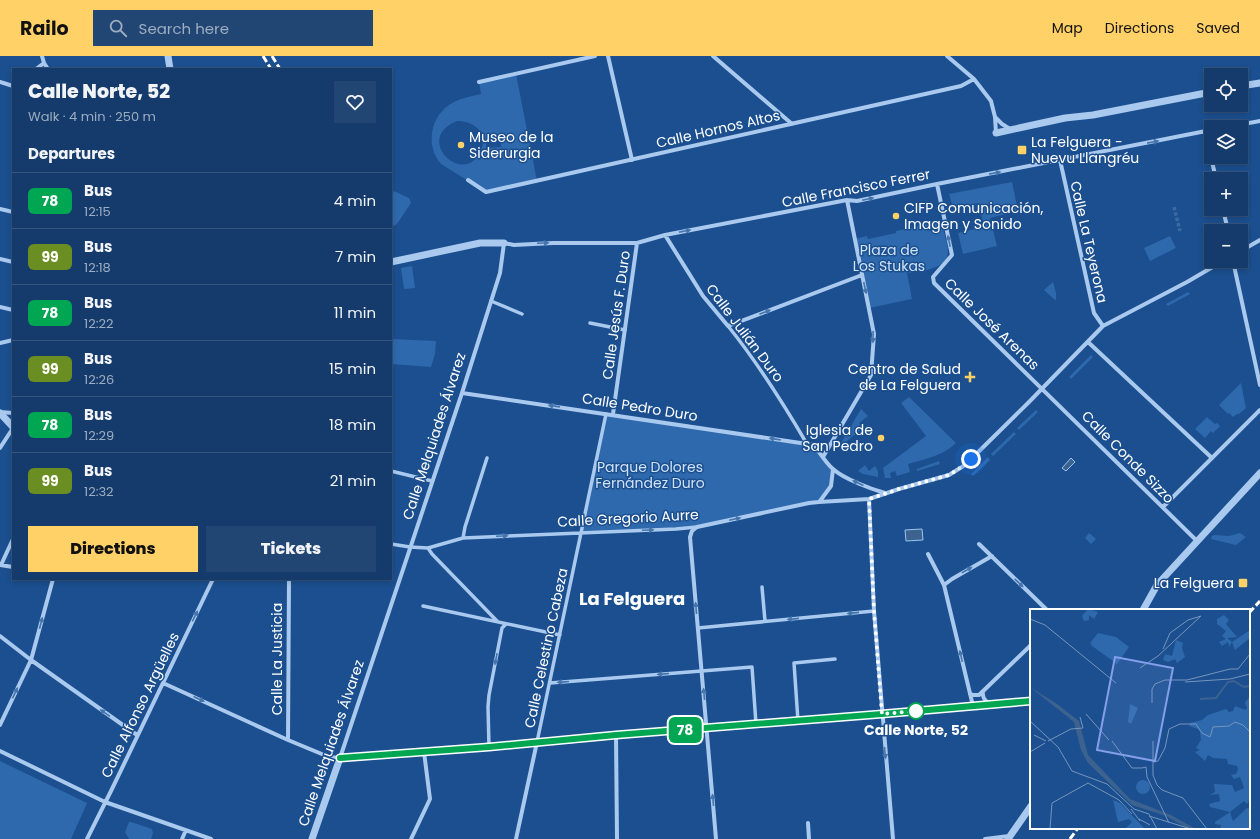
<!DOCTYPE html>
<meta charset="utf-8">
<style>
body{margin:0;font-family:Poppins,sans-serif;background:#214673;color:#f1f3f6;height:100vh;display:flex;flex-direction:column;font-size:15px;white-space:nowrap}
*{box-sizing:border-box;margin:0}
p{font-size:13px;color:#9dadc1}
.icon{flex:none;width:22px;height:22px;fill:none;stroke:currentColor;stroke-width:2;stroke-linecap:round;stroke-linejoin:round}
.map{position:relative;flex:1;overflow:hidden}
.details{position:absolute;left:12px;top:12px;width:380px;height:512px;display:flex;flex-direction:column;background:#143b6b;border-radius:0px;box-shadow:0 2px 6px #0003,0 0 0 1px #33557e}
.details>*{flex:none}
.badge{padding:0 8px;border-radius:6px;font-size:14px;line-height:26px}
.tools{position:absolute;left:1204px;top:12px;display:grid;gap:8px}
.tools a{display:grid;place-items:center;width:44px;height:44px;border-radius:0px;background:#143b6b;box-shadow:0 2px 6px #0003,0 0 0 1px #33557e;font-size:20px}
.you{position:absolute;width:20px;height:20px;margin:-10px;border:3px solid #fff;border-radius:50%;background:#1a73e8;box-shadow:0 0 0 6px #1a73e833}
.map>.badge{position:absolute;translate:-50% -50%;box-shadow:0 0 0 2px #fff}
h2{padding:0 16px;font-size:15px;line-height:36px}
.round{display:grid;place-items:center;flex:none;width:42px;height:42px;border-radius:0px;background:#214673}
.head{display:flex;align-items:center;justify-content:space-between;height:68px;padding:0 16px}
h1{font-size:19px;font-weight:800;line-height:30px}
.primary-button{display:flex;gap:8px;margin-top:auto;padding:8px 16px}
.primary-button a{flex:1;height:46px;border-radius:0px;background:#ffd166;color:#111;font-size:16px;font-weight:800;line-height:46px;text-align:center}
.primary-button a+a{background:#214673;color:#f1f3f6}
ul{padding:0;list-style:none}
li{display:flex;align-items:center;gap:12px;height:56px;padding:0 16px;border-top:1px solid #33557e}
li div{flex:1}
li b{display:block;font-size:15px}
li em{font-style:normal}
li .badge{min-width:44px;font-weight:700;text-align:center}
header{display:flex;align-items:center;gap:24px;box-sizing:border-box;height:56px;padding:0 20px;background:#ffd166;color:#111}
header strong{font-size:19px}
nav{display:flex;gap:22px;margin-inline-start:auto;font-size:14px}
.search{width:280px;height:36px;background:#214673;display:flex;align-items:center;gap:10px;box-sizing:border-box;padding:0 14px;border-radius:0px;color:#9dadc1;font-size:15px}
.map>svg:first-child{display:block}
.green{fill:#2e69ad;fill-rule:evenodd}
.water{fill:#3c6290;stroke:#9cc4f0}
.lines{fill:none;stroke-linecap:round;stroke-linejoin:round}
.pedestrian-tunnel{stroke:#3d69a0;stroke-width:3.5;stroke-dasharray:3.5 2;stroke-linecap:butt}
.pedestrian{stroke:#a9c9ee;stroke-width:3.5}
.minor{stroke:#a9c9ee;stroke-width:4}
.tertiary{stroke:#a9c9ee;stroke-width:7}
.rail{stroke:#fff;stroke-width:3;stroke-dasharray:7 3;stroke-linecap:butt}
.oneway{fill:#4674ac}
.line-casing{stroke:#fff;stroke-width:9}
.line{stroke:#00a651;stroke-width:6}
.walk{stroke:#fff;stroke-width:4;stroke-dasharray:0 7.2}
.poi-dot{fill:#ffd166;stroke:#1b4f8f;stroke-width:1.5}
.stop-dot{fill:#fff;stroke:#00a651;stroke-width:2}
.labels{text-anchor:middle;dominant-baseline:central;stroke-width:3;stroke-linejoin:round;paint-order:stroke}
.street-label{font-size:14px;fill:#fff;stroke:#1b4f8f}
.poi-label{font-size:14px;fill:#fff;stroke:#1b4f8f;text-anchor:start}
.park-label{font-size:14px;fill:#cfe3fa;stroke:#1b4f8f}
.stop-label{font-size:14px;font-weight:bold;fill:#fff;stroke:#1b4f8f}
.district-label{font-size:18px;font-weight:bold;fill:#fff;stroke:#1b4f8f}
.inset-river{fill:none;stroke:#3c6290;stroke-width:2}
.inset-road{fill:none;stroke:#7695bc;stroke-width:1}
.view{fill:#839eea;fill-opacity:0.15;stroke:#839eea;stroke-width:2}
.inset-edge{fill:none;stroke:#fff;stroke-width:2}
</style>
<header>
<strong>Railo</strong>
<div class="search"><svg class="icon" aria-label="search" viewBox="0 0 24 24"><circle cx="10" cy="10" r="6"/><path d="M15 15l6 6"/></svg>Search here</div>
<nav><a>Map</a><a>Directions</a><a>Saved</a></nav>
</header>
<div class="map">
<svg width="1260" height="783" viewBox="0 0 1260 783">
<rect width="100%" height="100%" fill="#1b4f8f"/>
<path class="green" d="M 516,18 L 537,125 L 486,136 L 441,108 C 424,89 431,57 454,46 C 462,42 472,40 481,38 L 479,26 ZM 457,65 C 473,65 489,76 481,94 C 465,133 412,83 457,65 ZM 501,79 L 501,91 L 486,92 L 486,80 Z
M 1012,126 L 1018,155 L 990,162 L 997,190 L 963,198 L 958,177 L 984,171 L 979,147 L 953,152 L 949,138 Z
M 394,135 L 409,142 L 411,147 L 397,168 L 391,171 L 391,139 Z
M 941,165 C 943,174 948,188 948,196 C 947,214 920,215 907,217 L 912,243 L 869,252 L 855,183 L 867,180 L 868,183 L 896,177 L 896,175 Z
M 1170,180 L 1176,192 L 1150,205 L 1144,192 Z
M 412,210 L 415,232 L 404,233 L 401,212 Z
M 1053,226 L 1056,237 L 1056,244 L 1055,244 L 1044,234 Z
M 1188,236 L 1190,238 L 1168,250 L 1166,248 Z
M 391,283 L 436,285 L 435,298 L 431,311 L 391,308 Z
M 1091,299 L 1093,301 L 1071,323 L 1069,321 Z
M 1241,327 L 1246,352 L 1239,358 L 1237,358 L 1233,361 L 1229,357 L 1228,358 L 1219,349 Z
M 909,341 L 956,387 C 943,400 925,403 908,408 L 910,416 L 897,420 L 895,415 L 890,417 L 891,422 L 885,422 L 883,412 L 926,380 L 901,347 Z
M 861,353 L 868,360 L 859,367 L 863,372 L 841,390 L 841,387 Z
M 1036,354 L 1038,356 L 1019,374 L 1017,372 Z
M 606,358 L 814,389 L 833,413 L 831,430 L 819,446 L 697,471 L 581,477 Z
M 1207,361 L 1215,368 L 1217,367 L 1220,370 L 1213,377 L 1211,375 L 1205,382 L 1195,373 Z
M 1014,376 L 1016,378 L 993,400 L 991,398 Z
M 988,401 L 990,404 L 973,420 L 971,418 Z
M 939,405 L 940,408 L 917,415 L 917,413 Z
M 865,409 L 869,415 L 875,410 L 878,415 L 878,421 L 863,418 L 858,415 Z
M 1089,477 L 1096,483 L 1091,488 L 1085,482 Z
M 1240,477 L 1246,481 L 1236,489 L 1211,483 L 1212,480 L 1214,479 L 1229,480 Z
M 0,705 L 87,747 L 71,783 L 0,783 Z
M 129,766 L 131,766 L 152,773 L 153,777 L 151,783 L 129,783 L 125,776 Z"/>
<path class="water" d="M 1071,402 L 1075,406 L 1066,415 L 1062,412 Z
M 922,473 L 923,484 L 906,485 L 905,474 Z"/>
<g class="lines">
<path class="pedestrian-tunnel" d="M 1174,151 L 1180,175"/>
<path class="pedestrian" d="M 491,245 L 522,258
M 590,267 L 625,274
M 728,270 C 758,307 783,347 807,388
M 391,415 L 432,425
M 463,482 L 465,471 L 487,402
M 391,488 L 410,491 L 428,492 L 463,482 L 676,473 L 697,471
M 428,492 L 432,498 L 497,565
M 762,531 L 765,565
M 423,550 L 560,579
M 698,572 L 874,555
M 550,627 L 752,611 L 756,668
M 798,665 L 794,607 L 835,603
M 537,686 L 606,358
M 489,691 L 488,651 L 489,639 L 502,572 L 506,568"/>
<path class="minor" d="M 42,0 L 44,7 L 48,13
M 608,0 L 632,104
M 713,0 L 792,68
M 947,0 L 974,23 L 991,45 L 995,61 L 996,77
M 36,13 L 44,7
M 0,26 L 13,30
M 479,26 L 595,0
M 995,61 L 1002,68 L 1010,73
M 1228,71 L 1260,65
M 1205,76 L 1211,100
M 1211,101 L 1216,123
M 1060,104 L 1094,257 L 1103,270
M 468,124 L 486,136 L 961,30 L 974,23
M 937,128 L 952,199 L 933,221 L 934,227 L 1197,485
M 0,153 L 13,156
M 1223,153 L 1228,175
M 665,179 L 703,240 L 728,270 L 862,219
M 1241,195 L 1260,184
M 0,203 L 13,206
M 1233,205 L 1260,329
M 0,251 L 13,254
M 1088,286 L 1212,402
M 0,287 L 13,284
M 462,337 L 814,389 C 820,397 826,407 833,413 C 844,423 871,433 885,437
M 0,356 L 13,357
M 613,358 L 637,187
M 0,392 L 13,372
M 823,401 L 871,319 L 874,278 L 847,144
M 869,443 L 874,555 L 893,783
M 820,445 L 831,430 L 833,413
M 1163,451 L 1260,354
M 979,488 L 1047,554
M 928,498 L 944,529 L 973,650
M 0,509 L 13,511
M 1,509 L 13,483
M 944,529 L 952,523 L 992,500
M 0,580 L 31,604 L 137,679
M 163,627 L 288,684 L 329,701 L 340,702 L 489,691 L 616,679 L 882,658 L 1031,645
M 983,635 C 982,642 985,644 990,649
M 970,638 L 973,639 L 979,639 L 1031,589
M 0,669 L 31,604 L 53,523
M 616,679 L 617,783
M 288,684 L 289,523
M 0,695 L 105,746 L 211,783
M 340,702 L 462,337 L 500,217 L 504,187 L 514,189 L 553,187 L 637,187 L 665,179 L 847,144 L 857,145 L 937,128 L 1211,74
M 808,767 L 809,783
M 87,783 L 111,735 L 213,523
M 182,783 L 186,774
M 411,783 L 430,743 L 424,696
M 516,783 L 537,686
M 716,783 L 690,481 L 692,475 L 697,471 L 809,447 L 819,446 L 869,443 L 899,433 L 949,419 L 965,409 L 1029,346 L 1103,270 L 1187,226 L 1223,205
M 985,783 L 1009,780"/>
<path class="tertiary" d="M 168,0 L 170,13
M 1241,30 L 1260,27
M 996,77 L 1065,62 L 1093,59 L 1211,36
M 391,206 L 480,187 L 504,187
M 0,357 L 13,371
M 1143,554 L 1157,529 L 1260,417
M 312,783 L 340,702
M 1008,783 L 1031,750"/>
<path class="rail" d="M 263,0 L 271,13
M 272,0 L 280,13
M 1249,557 L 1260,545
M 1070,783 L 1078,772"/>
</g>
<defs><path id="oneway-solid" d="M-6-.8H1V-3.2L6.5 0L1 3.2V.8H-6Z"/></defs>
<g class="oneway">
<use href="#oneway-solid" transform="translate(1153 86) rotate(-11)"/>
<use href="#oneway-solid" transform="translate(995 117) rotate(-11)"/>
<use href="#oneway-solid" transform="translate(868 143) rotate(-12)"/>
<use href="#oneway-solid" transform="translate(685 175) rotate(-11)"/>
<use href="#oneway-solid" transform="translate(949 185) rotate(-102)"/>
<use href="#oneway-solid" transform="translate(543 187) rotate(-3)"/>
<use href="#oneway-solid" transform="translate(865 232) rotate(78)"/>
<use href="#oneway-solid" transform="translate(765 256) rotate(-21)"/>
<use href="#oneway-solid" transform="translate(873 281) rotate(91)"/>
<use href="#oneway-solid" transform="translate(554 350) rotate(-172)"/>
<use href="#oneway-solid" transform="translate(775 383) rotate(-171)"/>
<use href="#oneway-solid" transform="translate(858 427) rotate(-155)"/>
<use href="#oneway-solid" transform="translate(735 463) rotate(-12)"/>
<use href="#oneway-solid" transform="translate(648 474) rotate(-2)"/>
<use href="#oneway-solid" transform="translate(502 480) rotate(-3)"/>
<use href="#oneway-solid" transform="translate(967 514) rotate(-29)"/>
<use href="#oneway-solid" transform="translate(1019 527) rotate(44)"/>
<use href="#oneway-solid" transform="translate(696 552) rotate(-95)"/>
<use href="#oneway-solid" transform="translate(853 557) rotate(174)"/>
<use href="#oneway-solid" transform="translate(195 560) rotate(-64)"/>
<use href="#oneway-solid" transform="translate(793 563) rotate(174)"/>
<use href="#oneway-solid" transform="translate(41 567) rotate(-75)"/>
<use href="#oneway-solid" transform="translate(961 600) rotate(-103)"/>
<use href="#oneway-solid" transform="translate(496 603) rotate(101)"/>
<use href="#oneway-solid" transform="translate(663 618) rotate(175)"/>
<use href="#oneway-solid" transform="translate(563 626) rotate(175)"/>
<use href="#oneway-solid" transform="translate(15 637) rotate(-65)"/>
<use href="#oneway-solid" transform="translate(704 638) rotate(-95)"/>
<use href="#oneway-solid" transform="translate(199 643) rotate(24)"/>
<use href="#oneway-solid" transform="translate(105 657) rotate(-145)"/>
<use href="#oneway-solid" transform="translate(885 697) rotate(85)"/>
<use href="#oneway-solid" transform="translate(713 744) rotate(-95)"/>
</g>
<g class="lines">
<g class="line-casing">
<path id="line" d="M 340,702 L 489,691 L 616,679 L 882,658 L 1031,645"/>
</g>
<use href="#line" class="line"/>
<path class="walk" d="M 916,655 L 882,658 L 874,555 L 869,443 L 899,433 L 949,419 L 965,409 L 971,403"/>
</g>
<g class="poi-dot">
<circle cx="461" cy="89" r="4"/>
<rect x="1017" y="89" width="10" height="10" rx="2"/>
<circle cx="896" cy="160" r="4"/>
<path d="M968 315h4v4h4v4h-4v4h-4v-4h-4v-4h4z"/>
<circle cx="881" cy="382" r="4"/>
<rect x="1238" y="522" width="10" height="10" rx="2"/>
</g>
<circle class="stop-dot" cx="916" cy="655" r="8"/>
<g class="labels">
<g class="street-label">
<text transform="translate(718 73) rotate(-13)">Calle Hornos Altos</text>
<text transform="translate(856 132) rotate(-11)">Calle Francisco Ferrer</text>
<text transform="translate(1089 186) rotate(77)">Calle La Teyerona</text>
<text transform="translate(616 259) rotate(-82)">Calle Jesús F. Duro</text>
<text transform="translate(992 268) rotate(44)">Calle José Arenas</text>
<text transform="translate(745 277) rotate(53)">Calle Julián Duro</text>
<text transform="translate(640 351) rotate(9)">Calle Pedro Duro</text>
<text transform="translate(434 380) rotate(-72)">Calle Melquiades Álvarez</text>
<text transform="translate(1128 401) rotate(45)">Calle Conde Sizzo</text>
<text transform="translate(628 462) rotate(-3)">Calle Gregorio Aurre</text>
<text transform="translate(546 592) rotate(-78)">Calle Celestino Cabeza</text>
<text transform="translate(277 603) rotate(-90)">Calle La Justicia</text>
<text transform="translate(140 649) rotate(-64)">Calle Alfonso Argüelles</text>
<text transform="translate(331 687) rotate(-71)">Calle Melquiades Álvarez</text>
</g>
<g class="poi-label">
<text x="469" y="81">Museo de la<tspan x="469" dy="16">Siderurgia</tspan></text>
<text x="1031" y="86">La Felguera -<tspan x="1031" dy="16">Nuevu Llangréu</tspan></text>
<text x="904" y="152">CIFP Comunicación,<tspan x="904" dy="16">Imagen y Sonido</tspan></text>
<text x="961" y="313" text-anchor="end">Centro de Salud<tspan x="961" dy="16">de La Felguera</tspan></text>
<text x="873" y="374" text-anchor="end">Iglesia de<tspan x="873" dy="16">San Pedro</tspan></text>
<text x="1234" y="527" text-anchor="end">La Felguera</text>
</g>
<g class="park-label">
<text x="889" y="194">Plaza de<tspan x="889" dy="16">Los Stukas</tspan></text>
<text x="650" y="411">Parque Dolores<tspan x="650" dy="16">Fernández Duro</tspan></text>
</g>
<g class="stop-label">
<text x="916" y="674">Calle Norte, 52</text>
</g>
<g class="district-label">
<text x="632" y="542">La Felguera</text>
</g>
</g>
<g transform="translate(1030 553)">
<rect width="220" height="220" fill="#1b4f8f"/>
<path d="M 58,0 L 68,3 L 64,10 L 59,6 L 59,11 L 54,12 L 52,7 ZM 194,6 L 199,11 L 196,15 L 207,28 L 197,29 L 202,33 L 199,38 L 198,33 L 192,37 L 189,33 L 196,30 L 192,27 L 196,22 L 187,15 L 187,10 ZM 220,21 L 220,29 L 205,41 L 202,33 ZM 68,24 L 86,28 L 99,38 L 87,55 L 62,37 L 60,34 ZM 146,31 L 153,34 L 152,39 L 155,48 L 147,54 L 145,50 L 138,53 L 133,51 L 135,45 L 142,47 ZM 220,88 L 220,191 L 217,195 L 214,192 L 200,203 L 203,212 L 217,199 L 220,200 L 220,220 L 190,220 L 191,216 L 185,215 L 185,213 L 200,203 L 180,198 L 179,195 L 190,192 L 189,185 L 180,186 L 185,183 L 184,175 L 202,176 L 205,183 L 214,179 L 212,173 L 210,168 L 204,170 L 201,166 L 206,165 L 208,160 L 207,157 L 198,155 L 197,150 L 183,149 L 178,146 L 175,152 L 165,143 L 170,141 L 166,139 L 171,131 L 170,123 L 168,120 L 159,117 L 160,114 L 172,111 L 178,106 L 196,100 L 199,103 L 203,102 L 205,97 L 215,101 L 217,99 L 215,93 ZM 100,95 L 108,99 L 101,115 L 98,113 ZM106 178a7 7 0 1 1 14 0a7 7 0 1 1-14 0ZM 83,191 L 90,194 L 115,220 L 96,219 L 102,213 L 99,210 L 88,213 Z" fill="#2e69ad"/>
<path d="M 0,78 L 27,95 L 49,112 L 58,146 L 100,190 L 141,206 L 166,220 L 159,220 L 136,207 L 102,196 L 58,154 L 51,141 L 44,113 Z" fill="#3c6290"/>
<path class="inset-river" d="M 170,90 L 186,89 L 198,73 L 204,72 L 214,78 L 220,77"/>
<path class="inset-road" d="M 0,10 L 15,16 L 86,74M 133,40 L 140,24 L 158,11 L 171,7M 110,59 L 128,47 L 171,7M 155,73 L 200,70 L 220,65M 122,94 L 122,80 L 125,75 L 135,71 L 157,71 L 200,60 L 208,60 L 220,45M 56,105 L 79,131M 0,112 L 28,138 L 42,162 L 77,175 L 104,200 L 119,205 L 127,220M 4,126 L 16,132M 18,132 L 41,120 L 53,119 L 50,108M 82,132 L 102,159 L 112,159M 123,132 L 123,166 L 127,176 L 132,181 L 153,189 L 177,220M 0,143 L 15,134M 123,153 L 128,152 L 135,139 L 139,120 L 150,115 L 166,115 L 172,124 L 180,128 L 183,118 L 199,117 L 205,113 L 213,116 L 220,123M 112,159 L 116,158 L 117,168 L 139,214M 101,200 L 110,212M 119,207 L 161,220M 109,210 L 120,216M 20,220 L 22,194 L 58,174 L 89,191 L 102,205"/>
<path class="view" d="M 85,48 L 143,59 L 125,152 L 67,141 Z"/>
<rect width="220" height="220" class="inset-edge"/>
</g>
</svg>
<div class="tools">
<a><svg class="icon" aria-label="locate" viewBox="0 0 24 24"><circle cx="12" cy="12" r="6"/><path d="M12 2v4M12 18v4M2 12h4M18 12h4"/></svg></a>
<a><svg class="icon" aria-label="layers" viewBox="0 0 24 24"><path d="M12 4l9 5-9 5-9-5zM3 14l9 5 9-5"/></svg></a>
<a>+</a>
<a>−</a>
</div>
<div class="you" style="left:971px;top:403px"></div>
<b class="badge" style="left:685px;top:674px;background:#00a651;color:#fff">78</b>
<section class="details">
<div class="head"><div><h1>Calle Norte, 52</h1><p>Walk · 4 min · 250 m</p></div><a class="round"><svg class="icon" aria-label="heart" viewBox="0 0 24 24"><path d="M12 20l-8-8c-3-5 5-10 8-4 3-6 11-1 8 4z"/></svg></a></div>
<h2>Departures</h2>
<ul>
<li><span class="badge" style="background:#00a651;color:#fff">78</span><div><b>Bus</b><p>12:15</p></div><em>4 min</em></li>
<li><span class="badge" style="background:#6b8e23;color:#fff">99</span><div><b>Bus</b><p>12:18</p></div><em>7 min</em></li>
<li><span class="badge" style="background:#00a651;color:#fff">78</span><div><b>Bus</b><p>12:22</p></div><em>11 min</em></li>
<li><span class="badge" style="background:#6b8e23;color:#fff">99</span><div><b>Bus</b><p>12:26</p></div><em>15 min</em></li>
<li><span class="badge" style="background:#00a651;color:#fff">78</span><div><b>Bus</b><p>12:29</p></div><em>18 min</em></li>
<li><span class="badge" style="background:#6b8e23;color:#fff">99</span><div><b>Bus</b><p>12:32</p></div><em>21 min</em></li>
</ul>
<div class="primary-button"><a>Directions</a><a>Tickets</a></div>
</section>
</div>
